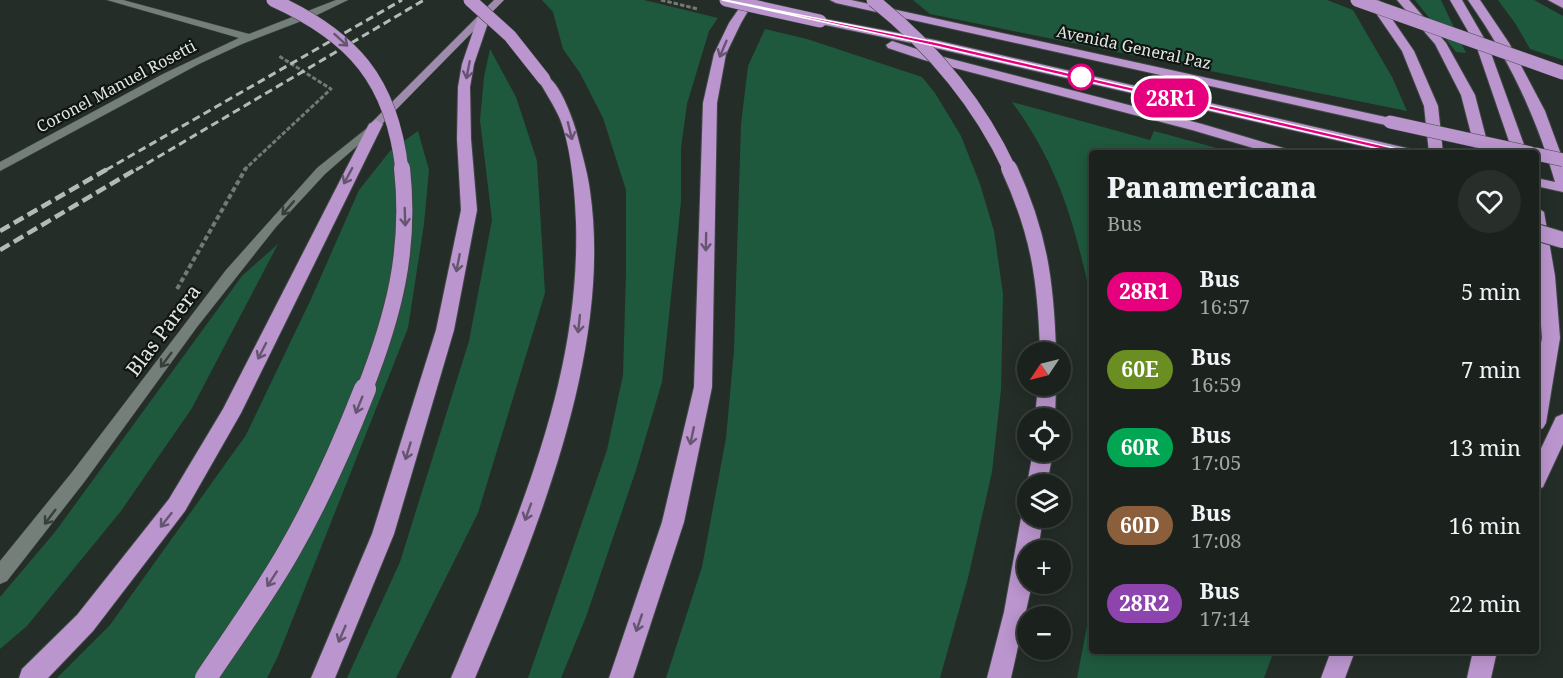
<!DOCTYPE html>
<meta charset="utf-8">
<style>
body{margin:0;font-family:"Noto Serif",serif;background:#282f2b;color:#f1f3f6;height:100vh;display:flex;flex-direction:column;font-size:22px;white-space:nowrap}
*{box-sizing:border-box;margin:0}
p{font-size:20px;color:#a0a4a4}
.icon{flex:none;width:33px;height:33px;fill:none;stroke:currentColor;stroke-width:2;stroke-linecap:round;stroke-linejoin:round}
.map{position:relative;flex:1;overflow:hidden}
.sheet{position:absolute;left:1089px;top:150px;width:450px;height:504px;display:flex;flex-direction:column;background:#1b221e;border-radius:6px;box-shadow:0 3px 15px #0003,0 0 0 2px #393f3c}
.sheet>*{flex:none}
.badge{padding:0 12px;border-radius:20px;font-size:21px;line-height:39px}
.needle{width:39px;rotate:235deg}
.tools{position:absolute;left:1017px;top:342px;display:grid;gap:12px}
.tools a{display:grid;place-items:center;width:54px;height:54px;border-radius:50%;background:#1b221e;box-shadow:0 3px 15px #0003,0 0 0 2px #393f3c;font-size:30px}
.map>.badge{position:absolute;translate:-50% -50%;box-shadow:0 0 0 3px #fff}
.round{display:grid;place-items:center;flex:none;width:63px;height:63px;border-radius:32px;background:#282f2b}
.headline{display:flex;align-items:center;justify-content:space-between;height:102px;padding:0 18px}
h1{font-size:28px;font-weight:800;line-height:45px}
ul{padding:0;list-style:none}
li{display:flex;align-items:center;gap:18px;height:78px;padding:0 18px}
li div{flex:1}
li b{display:block;font-size:22px}
li em{font-style:normal}
li .badge{min-width:66px;font-weight:700;text-align:center}
.map>svg:first-child{display:block}
.green{fill:#1f593d}
.lines{fill:none;stroke-linecap:round;stroke-linejoin:round}
.minor-casing{stroke:#404844;stroke-width:1}
.major-casing{stroke:#404844;stroke-width:1}
.highway-casing{stroke:#404844;stroke-width:2}
.path-far1{stroke:#727a76;stroke-width:3;stroke-dasharray:4.5 2;stroke-linecap:butt}
.path{stroke:#727a76;stroke-width:4;stroke-dasharray:5 3;stroke-linecap:butt}
.minor{fill:#747f79;fill-rule:evenodd}
.major{fill:#9f8cac;fill-rule:evenodd}
.highway{fill:#bb95ce;fill-rule:evenodd}
.rail-far1{stroke:#b4bab7;stroke-width:3;stroke-dasharray:8 4.5;stroke-linecap:butt}
.rail{stroke:#b4bab7;stroke-width:4.5;stroke-dasharray:11 5;stroke-linecap:butt}
.highway-bridge-far2-casing{stroke:#404844;stroke-width:14;stroke-linecap:butt}
.highway-bridge-far1-casing{stroke:#404844;stroke-width:18;stroke-linecap:butt}
.highway-bridge-casing{stroke:#404844;stroke-width:23;stroke-linecap:butt}
.path-bridge{stroke:#727a76;stroke-width:3;stroke-dasharray:4.5 2;stroke-linecap:butt}
.highway-bridge-far2{stroke:#bb95ce;stroke-width:13}
.highway-bridge-far1{stroke:#bb95ce;stroke-width:16}
.highway-bridge{stroke:#bb95ce;stroke-width:22}
.oneway{stroke:#665570}
.oneway2{stroke:#383f3b}
.line{fill:#e6007e;stroke:#fff;stroke-width:1.5}
.stop-dot{fill:#fff;stroke:#e6007e;stroke-width:3}
.labels{text-anchor:middle;dominant-baseline:central;stroke-width:4.5;stroke-linejoin:round;paint-order:stroke}
.far-street-label{font-size:16px;fill:#e1e7e4;stroke:#101512}
.street-label{font-size:20px;fill:#e1e7e4;stroke:#101512}
</style>
<div class="map">
<svg width="1563" height="678" viewBox="0 0 1563 678">
<rect width="100%" height="100%" fill="#242d28"/>
<path class="green" d="M 542,0 L 644,0 L 718,18 L 709,31 L 687,104 L 681,148 L 681,202 L 662,382 L 636,470 L 586,617 L 561,678 L 528,678 L 607,450 L 623,375 L 626,273 L 626,190 L 603,118 L 580,73 L 563,49 L 553,12 Z
M 913,0 L 1327,0 L 1353,10 L 1392,77 L 1407,111 L 930,14 Z
M 1415,0 L 1441,0 L 1466,53 L 1456,52 Z
M 1498,0 L 1534,0 L 1563,16 L 1563,60 L 1530,49 L 1515,23 Z
M 765,29 L 807,39 L 922,77 L 935,93 L 961,136 L 980,184 L 994,231 L 1003,294 L 1001,390 L 992,472 L 968,578 L 940,678 L 666,678 L 702,567 L 726,438 L 734,350 L 741,124 L 748,66 Z
M 490,49 L 516,97 L 537,161 L 545,293 L 478,513 L 396,678 L 347,678 L 400,562 L 469,341 L 492,220 L 480,120 L 484,77 Z
M 1012,102 L 1150,140 L 1154,131 L 1235,153 L 1092,153 L 1092,302 C 1074,223 1060,168 1012,102 Z
M 418,131 L 429,170 L 424,224 L 408,328 L 278,656 L 267,678 L 57,678 L 110,625 L 246,435 L 311,299 L 359,190 L 390,151 Z
M 278,244 L 192,408 L 121,511 L 27,626 L 0,649 L 0,597 L 55,532 L 242,276 Z
M 1092,575 L 1092,651 L 1274,651 L 1264,678 L 1077,678 L 1088,621 Z"/>
<g class="lines">
<g class="minor-casing">
<path id="minor" d="M 107,0 L 123,0 L 249,34 L 336,0 L 348,0 L 317,15 L 242,44 L 199,64 L 0,171 L 0,162 L 163,74 L 239,38 Z
M 376,121 L 380,122 L 380,126 L 325,174 L 276,227 L 197,327 L 85,481 L 7,581 L 0,584 L 0,561 L 73,471 L 226,270 L 317,168 Z"/>
</g>
<g class="major-casing">
<path id="major" d="M 494,0 L 504,0 L 380,126 L 372,126 L 372,122 Z"/>
</g>
<g class="highway-casing">
<path id="highway" d="M 745,0 L 759,0 L 751,6 L 741,23 L 726,54 L 717,103 L 712,387 L 684,522 L 633,678 L 609,678 L 662,522 L 694,387 L 703,103 L 714,54 L 729,23 Z
M 830,0 L 851,0 L 1390,118 L 1397,122 L 1390,126 L 836,3 Z
M 1367,0 L 1379,0 L 1414,51 L 1438,106 L 1443,153 L 1429,153 L 1424,106 L 1402,51 Z
M 1397,0 L 1409,0 L 1446,43 L 1475,95 L 1490,153 L 1476,153 L 1461,95 L 1435,44 Z
M 1450,0 L 1462,0 L 1488,45 L 1527,153 L 1513,153 L 1476,45 Z
M 1468,0 L 1480,0 L 1509,43 L 1545,111 L 1563,160 L 1563,192 L 1536,186 L 1536,178 L 1555,182 C 1536,115 1508,57 1468,0 Z
M 1548,0 L 1563,0 L 1563,8 Z
M 485,11 L 491,14 L 474,64 L 470,87 L 471,139 L 477,210 L 454,330 L 394,534 L 335,678 L 311,678 L 372,534 L 436,330 L 461,210 L 457,139 L 458,87 L 462,64 L 479,14 Z
M 820,18 L 935,40 L 1411,149 L 1418,153 L 1392,153 L 935,48 L 816,23 L 814,21 Z
M 892,41 L 932,54 L 1202,124 L 1290,150 L 1292,153 L 1270,153 L 1192,130 L 924,60 L 888,48 L 886,45 Z
M 544,75 C 560,79 576,127 579,142 C 583,158 588,174 590,191 C 613,350 536,534 475,678 L 451,678 C 512,532 581,384 576,222 C 575,191 571,147 560,119 C 554,105 545,92 538,79 Z
M 376,120 L 383,124 L 241,413 L 185,511 L 93,631 L 48,678 L 19,678 L 22,669 L 77,615 L 169,499 L 223,409 L 369,124 Z
M 1536,207 L 1544,212 L 1555,276 L 1560,338 L 1546,423 L 1543,428 L 1536,431 L 1536,370 L 1542,338 L 1536,260 Z
M 1038,386 L 1056,386 L 1055,418 L 1035,418 Z
M 1563,414 L 1563,444 L 1543,487 L 1536,490 L 1536,459 L 1556,417 Z
M 1033,452 L 1053,452 L 1047,484 L 1028,486 L 1027,484 Z
M 1028,510 L 1028,518 L 1043,518 L 1038,550 L 1028,550 L 1028,584 L 1032,584 L 1011,678 L 987,678 L 1004,612 L 1021,518 Z
M 1331,651 L 1355,651 L 1345,678 L 1321,678 Z
M 1473,651 L 1497,651 L 1491,678 L 1467,678 Z"/>
</g>
<path class="path-far1" d="M 244,170 L 331,89 L 279,56"/>
<path class="path" d="M 177,289 L 246,168"/>
<use href="#minor" class="minor"/>
<use href="#major" class="major"/>
<use href="#highway" class="highway"/>
<path class="rail-far1" d="M 106,170 L 402,0
M 136,170 L 424,0"/>
<path class="rail" d="M 0,231 L 109,168
M 0,250 L 138,168"/>
<g class="highway-bridge-far2-casing">
<path id="highway-bridge-far2" d="M 273,0 C 353,36 392,81 402,170
M 470,0 L 510,36 L 544,79
M 726,0 L 820,21
M 873,0 C 932,47 978,101 1010,170
M 1357,0 L 1563,73
M 1390,122 L 1531,153
M 1536,154 L 1563,160"/>
</g>
<g class="highway-bridge-far1-casing">
<path id="highway-bridge-far1" d="M 1009,168 C 1039,233 1046,281 1048,352
M 1536,232 L 1563,240
M 364,391 C 394,315 411,250 402,168"/>
</g>
<g class="highway-bridge-casing">
<path id="highway-bridge" d="M 206,678 C 234,636 264,595 289,551 C 319,499 343,445 365,389"/>
</g>
<path class="path-bridge" d="M 661,0 L 698,9"/>
<use href="#highway-bridge-far2" class="highway-bridge-far2"/>
<use href="#highway-bridge-far1" class="highway-bridge-far1"/>
<use href="#highway-bridge" class="highway-bridge"/>
</g>
<defs><path id="oneway-shaft" d="M-6 0H5M1.5-3L5.5 0L1.5 3" fill="none" stroke-width="1.6" stroke-linecap="round" stroke-linejoin="round" transform="scale(1.5)"/></defs>
<g class="oneway">
<use href="#oneway-shaft" transform="translate(341 40) rotate(42)"/>
<use href="#oneway-shaft" transform="translate(723 49) rotate(113)"/>
<use href="#oneway-shaft" transform="translate(468 70) rotate(101)"/>
<use href="#oneway-shaft" transform="translate(570 131) rotate(76)"/>
<use href="#oneway-shaft" transform="translate(348 176) rotate(118)"/>
<use href="#oneway-shaft" transform="translate(405 217) rotate(88)"/>
<use href="#oneway-shaft" transform="translate(706 242) rotate(91)"/>
<use href="#oneway-shaft" transform="translate(458 263) rotate(101)"/>
<use href="#oneway-shaft" transform="translate(579 324) rotate(96)"/>
<use href="#oneway-shaft" transform="translate(262 351) rotate(117)"/>
<use href="#oneway-shaft" transform="translate(359 405) rotate(112)"/>
<use href="#oneway-shaft" transform="translate(692 436) rotate(102)"/>
<use href="#oneway-shaft" transform="translate(408 451) rotate(107)"/>
<use href="#oneway-shaft" transform="translate(528 512) rotate(110)"/>
<use href="#oneway-shaft" transform="translate(166 520) rotate(128)"/>
<use href="#oneway-shaft" transform="translate(272 579) rotate(123)"/>
<use href="#oneway-shaft" transform="translate(639 623) rotate(109)"/>
<use href="#oneway-shaft" transform="translate(342 634) rotate(113)"/>
</g>
<g class="oneway2">
<use href="#oneway-shaft" transform="translate(288 208) rotate(131)"/>
<use href="#oneway-shaft" transform="translate(166 360) rotate(127)"/>
<use href="#oneway-shaft" transform="translate(50 517) rotate(127)"/>
</g>
<path class="line" d="M 722,0 L 725,0 L 935,42 L 1415,153 L 1411,156 L 935,46 Z"/>
<circle class="stop-dot" cx="1081" cy="77" r="12"/>
<g class="labels">
<g class="far-street-label">
<text transform="translate(1134 47) rotate(12)">Avenida General Paz</text>
<text transform="translate(116 86) rotate(-28)">Coronel Manuel Rosetti</text>
</g>
<g class="street-label">
<text transform="translate(163 330) rotate(-53)">Blas Parera</text>
</g>
</g>
</svg>
<div class="tools">
<a><svg class="needle" viewBox="-14 -14 28 28"><path d="M0-13l5 13h-10z" fill="#e53935"/><path d="M0 13l5-13h-10z" fill="#a0a4a4"/></svg></a>
<a><svg class="icon" aria-label="locate" viewBox="0 0 24 24"><circle cx="12" cy="12" r="6"/><path d="M12 2v4M12 18v4M2 12h4M18 12h4"/></svg></a>
<a><svg class="icon" aria-label="layers" viewBox="0 0 24 24"><path d="M12 4l9 5-9 5-9-5zM3 14l9 5 9-5"/></svg></a>
<a>+</a>
<a>−</a>
</div>
<b class="badge" style="left:1171px;top:98px;background:#e6007e;color:#fff">28R1</b>
<section class="sheet">
<div class="headline"><div><h1>Panamericana</h1><p>Bus</p></div><a class="round"><svg class="icon" aria-label="heart" viewBox="0 0 24 24"><path d="M12 20l-8-8c-3-5 5-10 8-4 3-6 11-1 8 4z"/></svg></a></div>
<ul>
<li><span class="badge" style="background:#e6007e;color:#fff">28R1</span><div><b>Bus</b><p>16:57</p></div><em>5 min</em></li>
<li><span class="badge" style="background:#6b8e23;color:#fff">60E</span><div><b>Bus</b><p>16:59</p></div><em>7 min</em></li>
<li><span class="badge" style="background:#00a651;color:#fff">60R</span><div><b>Bus</b><p>17:05</p></div><em>13 min</em></li>
<li><span class="badge" style="background:#8b5e3c;color:#fff">60D</span><div><b>Bus</b><p>17:08</p></div><em>16 min</em></li>
<li><span class="badge" style="background:#8e44ad;color:#fff">28R2</span><div><b>Bus</b><p>17:14</p></div><em>22 min</em></li>
</ul>
</section>
</div>
